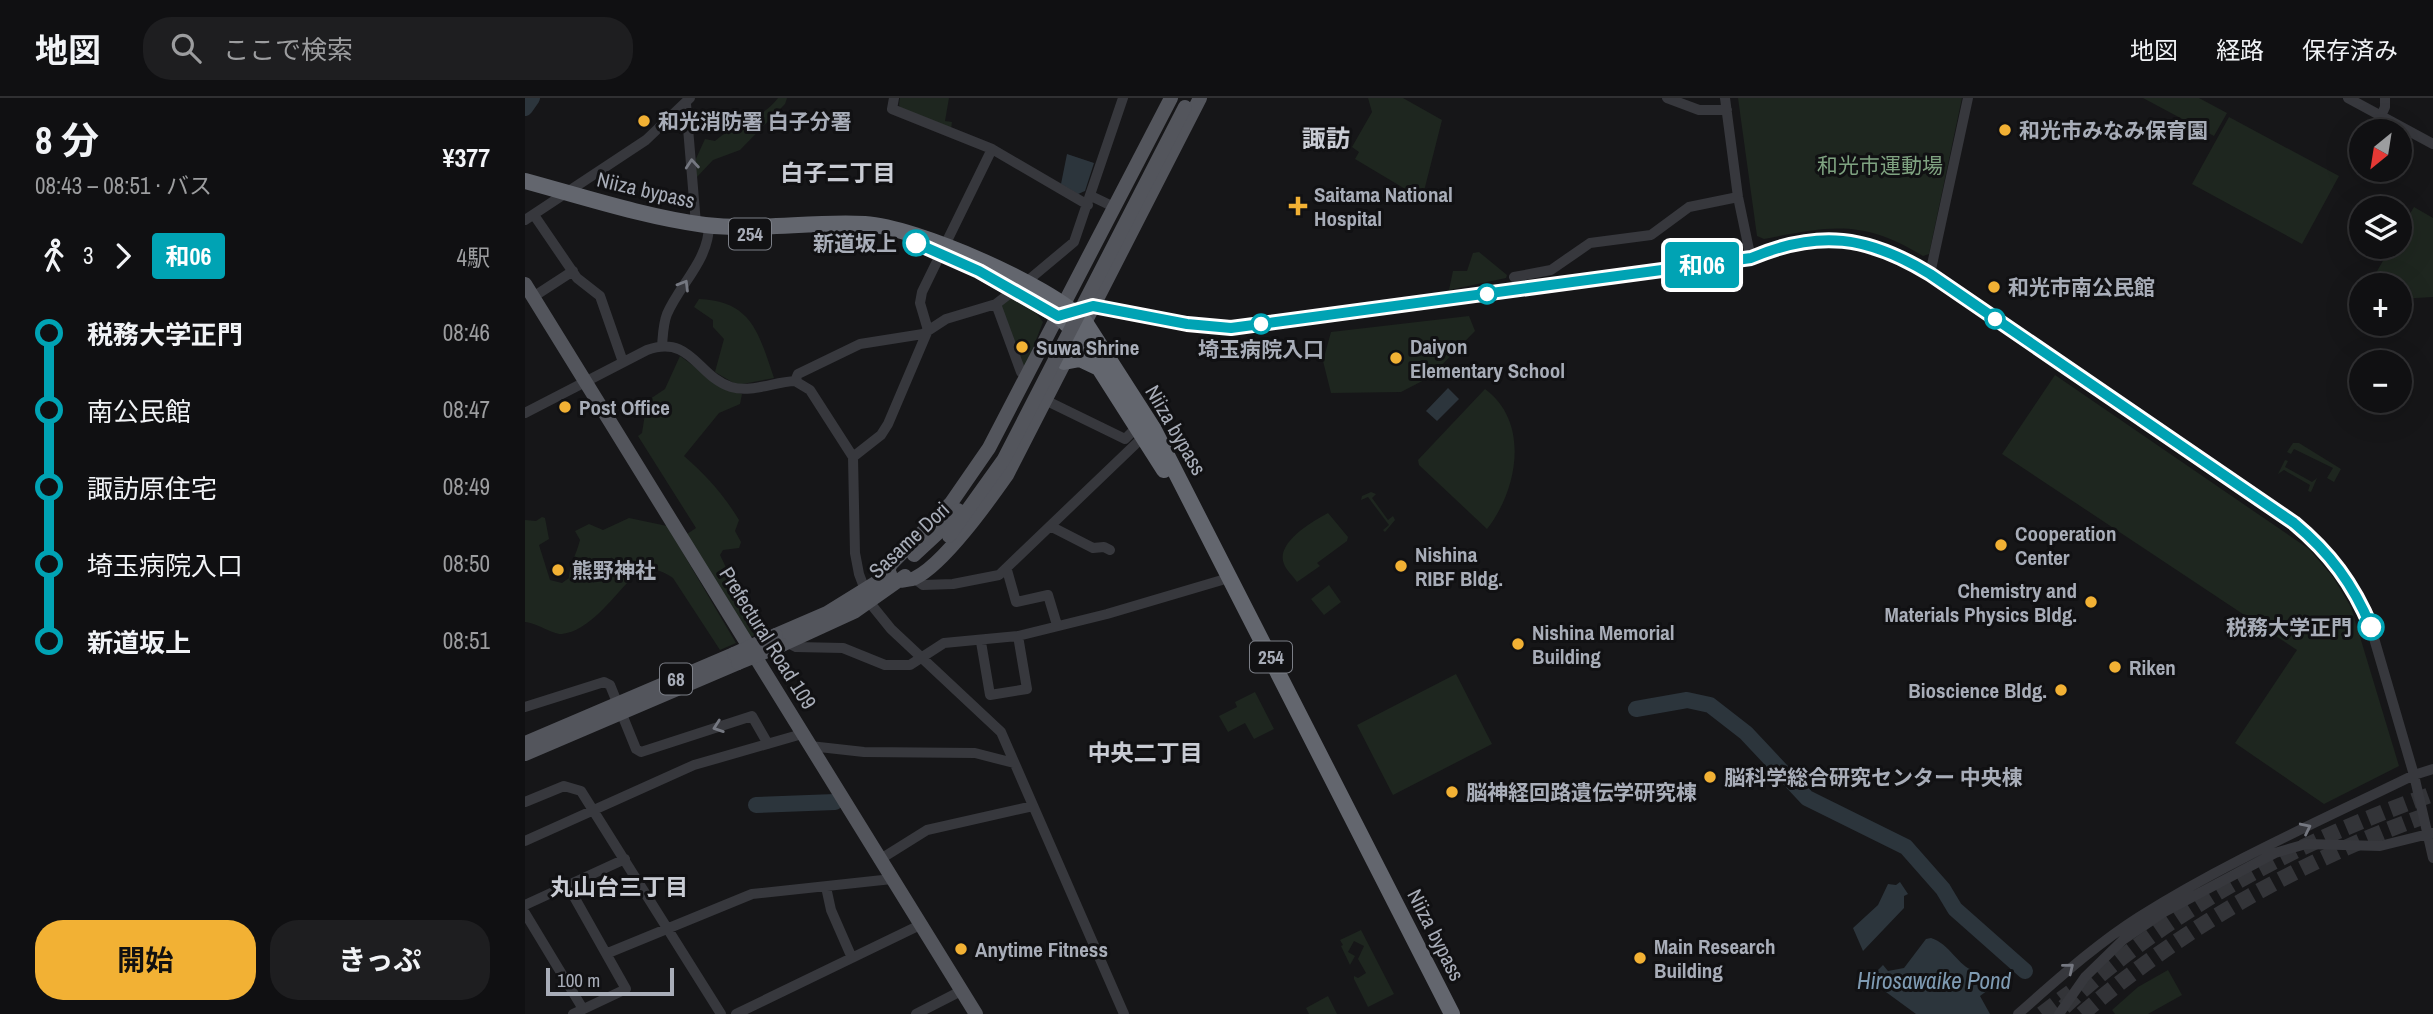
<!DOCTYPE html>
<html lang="ja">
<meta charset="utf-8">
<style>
body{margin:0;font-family:"Archivo Narrow","Noto Sans JP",sans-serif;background:#1e1e20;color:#f1f3f6;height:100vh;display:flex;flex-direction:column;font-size:26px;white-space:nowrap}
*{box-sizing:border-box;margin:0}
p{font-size:23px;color:#9c9d9f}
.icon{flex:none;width:38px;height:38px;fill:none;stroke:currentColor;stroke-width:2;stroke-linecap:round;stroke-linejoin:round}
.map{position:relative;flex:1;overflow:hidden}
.panel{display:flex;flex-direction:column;background:#101012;width:525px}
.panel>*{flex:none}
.badge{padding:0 14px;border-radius:5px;font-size:24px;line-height:46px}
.needle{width:46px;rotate:210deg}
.controls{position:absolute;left:1824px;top:21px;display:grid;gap:14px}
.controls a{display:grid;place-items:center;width:63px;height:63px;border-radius:50%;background:#101012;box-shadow:0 7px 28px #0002,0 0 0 2px #303032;font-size:35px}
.scale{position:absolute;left:21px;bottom:18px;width:128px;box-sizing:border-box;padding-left:7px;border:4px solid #a8adb8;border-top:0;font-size:19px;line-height:24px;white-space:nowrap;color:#a8adb8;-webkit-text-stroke:5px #111113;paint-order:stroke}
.map>.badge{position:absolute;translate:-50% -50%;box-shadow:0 0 0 4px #fff}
.legs{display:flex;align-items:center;gap:10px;height:77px;padding:0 35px;font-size:23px}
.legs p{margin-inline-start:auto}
.overview{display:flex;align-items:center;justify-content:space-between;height:119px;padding:0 35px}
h1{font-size:38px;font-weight:700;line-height:52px}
.cta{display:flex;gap:14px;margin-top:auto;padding:14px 35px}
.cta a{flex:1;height:80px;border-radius:28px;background:#f2b134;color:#111;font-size:28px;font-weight:700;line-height:80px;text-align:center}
.cta a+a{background:#1e1e20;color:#f1f3f6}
ul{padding:0 35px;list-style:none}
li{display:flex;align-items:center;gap:24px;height:77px;font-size:26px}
li i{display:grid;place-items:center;width:10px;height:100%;margin:0 9px;background:currentColor}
li i::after{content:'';width:18px;height:18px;margin:-9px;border:5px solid;border-radius:50%;background:#101012}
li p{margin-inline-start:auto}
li:first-child i{background:linear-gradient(#0000 50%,currentColor 0)}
li:last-child i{background:linear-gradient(currentColor 50%,#0000 0)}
header{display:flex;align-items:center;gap:42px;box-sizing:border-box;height:98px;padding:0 35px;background:#101012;border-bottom:2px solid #303032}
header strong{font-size:33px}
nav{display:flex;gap:38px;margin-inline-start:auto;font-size:24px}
.search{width:490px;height:63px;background:#1e1e20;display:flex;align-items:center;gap:18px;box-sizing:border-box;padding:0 24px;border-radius:28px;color:#9c9d9f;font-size:26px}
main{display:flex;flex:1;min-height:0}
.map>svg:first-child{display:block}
.green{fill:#1e261f}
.water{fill:#2c353c}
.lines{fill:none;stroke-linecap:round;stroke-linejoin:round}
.river{stroke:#2c353c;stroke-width:16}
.highway-tunnel{stroke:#333438;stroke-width:16;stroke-dasharray:16 8;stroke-linecap:butt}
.minor{stroke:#37383d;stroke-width:10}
.major{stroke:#53555c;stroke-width:14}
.highway{stroke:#63666e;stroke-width:16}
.major-bridge{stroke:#53555c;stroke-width:14}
.oneway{stroke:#757881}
.line-1-casing{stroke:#fff;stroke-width:16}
.line-1{stroke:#00a3b4;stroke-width:10}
.poi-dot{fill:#f2b134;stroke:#111113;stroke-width:2.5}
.stop-1-dot{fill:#fff;stroke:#00a3b4;stroke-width:3.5}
.labels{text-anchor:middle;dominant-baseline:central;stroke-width:6;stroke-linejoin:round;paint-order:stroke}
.shield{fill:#111113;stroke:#7b7e86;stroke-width:2}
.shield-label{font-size:19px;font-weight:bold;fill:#a8adb8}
.poi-label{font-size:21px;font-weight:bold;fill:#a8adb8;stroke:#111113;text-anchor:start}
.park-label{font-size:21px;fill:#7fa381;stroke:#111113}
.street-label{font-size:21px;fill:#a8adb8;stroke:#111113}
.stop-label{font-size:21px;font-weight:bold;fill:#a8adb8;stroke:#111113;text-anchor:end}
.neighbourhood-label{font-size:23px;font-weight:bold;fill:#c9ccd4;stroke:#111113}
.water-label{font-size:23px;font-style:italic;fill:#7f9bb3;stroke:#111113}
.quarter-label{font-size:24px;font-weight:bold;fill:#c9ccd4;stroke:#111113}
</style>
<header>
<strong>地図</strong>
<div class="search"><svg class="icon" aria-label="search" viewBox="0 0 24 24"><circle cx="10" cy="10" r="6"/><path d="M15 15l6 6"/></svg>ここで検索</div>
<nav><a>地図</a><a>経路</a><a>保存済み</a></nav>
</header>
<main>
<section class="panel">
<div class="overview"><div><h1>8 分</h1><p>08:43 – 08:51 · バス</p></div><b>¥377</b></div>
<div class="legs"><svg class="icon" aria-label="walk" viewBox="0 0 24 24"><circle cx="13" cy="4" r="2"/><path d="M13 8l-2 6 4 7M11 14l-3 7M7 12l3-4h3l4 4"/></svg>3<svg class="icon" aria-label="forward" viewBox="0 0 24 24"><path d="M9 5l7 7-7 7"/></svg><b class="badge" style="background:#00a3b4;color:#fff">和06</b><p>4駅</p></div>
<ul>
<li><i style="color:#00a3b4"></i><b>税務大学正門</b><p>08:46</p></li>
<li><i style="color:#00a3b4"></i><span>南公民館</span><p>08:47</p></li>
<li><i style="color:#00a3b4"></i><span>諏訪原住宅</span><p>08:49</p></li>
<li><i style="color:#00a3b4"></i><span>埼玉病院入口</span><p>08:50</p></li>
<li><i style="color:#00a3b4"></i><b>新道坂上</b><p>08:51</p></li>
</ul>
<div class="cta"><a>開始</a><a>きっぷ</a></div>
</section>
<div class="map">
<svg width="1908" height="916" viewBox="0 0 1908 916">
<rect width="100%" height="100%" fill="#161618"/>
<path class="green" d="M 253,0 L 262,0 L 260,6 L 215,52 L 188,62 L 171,80 L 170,63 L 180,41 L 190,43 C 213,23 233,25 253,0 Z
M 375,0 L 424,0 L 420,23 L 427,24 L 426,31 L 377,12 L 374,7 Z
M 843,0 L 878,0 L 917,22 L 897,101 L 830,61 L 834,54 L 827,49 L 847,14 Z
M 1213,0 L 1437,0 L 1404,156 L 1398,158 C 1337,121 1306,128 1239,141 L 1232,138 Z
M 1618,0 L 1674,0 L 1702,15 L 1689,38 Z
M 1704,19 L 1814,78 L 1777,146 L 1667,86 Z
M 1889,109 L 1908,120 L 1908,199 L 1874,201 L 1874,187 L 1844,187 L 1866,149 L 1874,149 L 1874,134 Z
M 954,154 L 982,177 L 981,180 L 924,192 L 928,173 L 942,173 L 948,155 Z
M 489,198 L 512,216 L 518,224 L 501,268 L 496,267 L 475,207 Z
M 174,201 C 228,203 234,237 249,280 L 212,287 L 190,274 L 199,241 L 188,229 L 188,222 L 169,209 Z
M 944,218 L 950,233 L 905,279 L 876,294 L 806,295 L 798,263 L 806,234 Z
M 155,258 L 202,292 L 217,296 L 215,306 L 194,315 L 159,358 C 181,377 199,397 214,422 L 210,433 L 216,444 L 214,450 L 198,452 L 195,457 L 226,521 L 235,524 L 239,533 L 224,540 L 162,436 L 171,430 L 113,338 L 117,335 L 122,303 L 140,291 Z
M 1530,277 L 1784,451 L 1808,479 L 1826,509 L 1874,668 L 1799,706 L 1710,645 L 1772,552 L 1477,356 Z
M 960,291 C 1006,325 992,393 962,431 L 894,367 L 893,362 Z
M 1768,345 L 1774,345 L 1816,371 L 1809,384 L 1802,380 L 1808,370 L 1769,351 L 1766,356 L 1762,354 Z
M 1760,362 L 1763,363 L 1760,369 L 1787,384 L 1792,380 L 1786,394 L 1783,393 L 1785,387 L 1759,372 L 1753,376 Z
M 846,394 L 851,396 L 847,400 L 863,422 L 868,418 L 870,422 L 860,434 L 858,432 L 864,427 L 843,399 L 836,402 L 837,398 Z
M 803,415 L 823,439 L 822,443 L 792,465 L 795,468 L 772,484 C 768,478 761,472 759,466 C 750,445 788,423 803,415 Z
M 17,419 L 20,420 L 24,441 L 14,447 L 25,482 L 37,485 L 44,480 C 44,468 52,455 55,442 L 50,433 L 64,426 L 78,432 L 104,420 L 142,428 L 211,545 L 195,552 L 148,480 C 132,469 122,469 105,475 L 103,484 C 86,502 63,533 37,536 C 29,537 12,525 0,524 L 0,422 L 11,423 Z
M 804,487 L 816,504 L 799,517 L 786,501 Z
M 931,576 L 967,646 L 868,697 L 832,627 Z
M 730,594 L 749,631 L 729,641 L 720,625 L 703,634 L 694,618 L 712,609 L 710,604 Z
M 836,832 L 869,896 L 843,909 L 829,881 L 829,878 L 833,880 L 841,875 L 833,861 L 839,848 L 829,843 L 823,854 L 830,858 L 825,867 L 816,848 L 818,847 L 815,842 Z
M 1643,872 L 1657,897 L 1623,916 L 1590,916 L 1587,912 L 1613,889 Z
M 803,898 L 812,916 L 784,916 L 781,910 Z"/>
<path class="water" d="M 542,56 L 569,65 L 560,93 L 553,96 L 536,86 Z
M 923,290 L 934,301 L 912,323 L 901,313 Z
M 1375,784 L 1383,796 L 1379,798 L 1379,810 L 1338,853 L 1328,830 L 1353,807 L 1363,786 L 1371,787 Z
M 1406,840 C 1424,845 1435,870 1448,872 L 1463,892 L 1455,898 L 1465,916 L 1391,916 L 1350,886 L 1349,876 L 1358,867 L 1363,873 L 1379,870 L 1401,841 Z"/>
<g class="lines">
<path class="river" d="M 0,10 L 7,0
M 1111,611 L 1162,602 L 1185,607 L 1221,635 L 1282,700 L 1381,749 L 1418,791 L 1430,811 L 1500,873
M 231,707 L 310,704"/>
<path class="highway-tunnel" d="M 1539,909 C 1642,812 1775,742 1908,696
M 1517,916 L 1546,894
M 1557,916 C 1656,830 1784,758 1908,715"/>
<path class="minor" d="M 369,0 L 367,11 L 467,51
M 1142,0 L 1174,12 L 1202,12
M 1200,0 L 1213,99 L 1226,161
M 1823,0 L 1908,46
M 161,6 L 171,126
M 1856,18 L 1860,9 L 1860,0
M 566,98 L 589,109
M 9,117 L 52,180 L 75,198 L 98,264
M 0,122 L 121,42 L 165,0
M 1405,176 L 1443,0
M 989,179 L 1026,172 L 1065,145 L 1126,137 L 1164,109 L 1213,99
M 500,185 L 549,144 L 598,0
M 8,199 L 48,173
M 471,206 L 496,274 L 502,278
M 562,209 L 584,210 L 661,226 L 706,230 L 1226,161 C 1242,153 1257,150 1274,147 C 1330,137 1357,147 1405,176 L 1770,425 L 1807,459 L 1835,501 L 1846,530 L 1889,677 L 1908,760
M 137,248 C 138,237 138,226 142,216 C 155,186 184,162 184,127
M 270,283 L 273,276 L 335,246 L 398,236 L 421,221 L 471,206 L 489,192
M 520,302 L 600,341 L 612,329
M 0,315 L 122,252 C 166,236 173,279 206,289 C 226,295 249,284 270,283 L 285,292 L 328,359 L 330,455 L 334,476 L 345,505 L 366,531 L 476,634 L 599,916
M 328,359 L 356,337 L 363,326 L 403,232 L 395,205 L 397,194 L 467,51 L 563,107
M 527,429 L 568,450 L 579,449 L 585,452
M 482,472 L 491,504 L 523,497 L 532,527
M 390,481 L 398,487 L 428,486 L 474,477 L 618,339
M 456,544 L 465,597 L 502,591 L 493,538
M 263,545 L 271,549 L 318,550 L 360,567 L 385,567 L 419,545 L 493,538 L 582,516 L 697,482
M 0,609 L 79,584 L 85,587 L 111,651 L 116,654 L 227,618 L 243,646
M 285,648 L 339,654 L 450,655 L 489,665
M 0,704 L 39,688 L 56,693 L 196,916
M 0,743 L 169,667 L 277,636
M 354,762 L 402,732 L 508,708
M 43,788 L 101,891 L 48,916
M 301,789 L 306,812 L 327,860
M 0,807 L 100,761
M 0,815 L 58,911
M 83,855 L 227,796 L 367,781
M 211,916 L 395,827
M 391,916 L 436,893
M 1493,916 C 1532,882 1570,847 1614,819 C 1701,764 1797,722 1889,677 L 1908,671
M 1534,916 L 1560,879 L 1599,841 L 1639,814 L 1750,755 L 1781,746 L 1855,748 L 1907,735"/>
<path class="major" d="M 0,186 L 451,916
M 389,457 L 416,432
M 359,480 L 366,466 L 426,405 L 464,350 L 646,0
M 374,483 C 379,482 386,482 390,480 C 419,466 463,404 482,377 L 675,0
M 251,537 L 302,515 L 365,476
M 257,547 L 329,514 L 380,478
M 0,645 L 209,556
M 0,656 L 213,565"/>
<path class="highway" d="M 0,83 C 59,99 120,119 180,127 C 233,133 287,123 340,126 C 391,129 524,187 560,224 L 628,330 L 927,916
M 460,176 L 533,218 L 553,237 L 639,372
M 539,264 L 555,261 L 574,270"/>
<path class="major-bridge" d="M 416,432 L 433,412
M 424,438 L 479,361 L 660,9
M 209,556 L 251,537
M 213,565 L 257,547"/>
</g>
<defs><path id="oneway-chevron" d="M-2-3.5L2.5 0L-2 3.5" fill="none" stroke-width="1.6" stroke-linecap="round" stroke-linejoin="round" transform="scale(1.75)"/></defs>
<g class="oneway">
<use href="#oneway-chevron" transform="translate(167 66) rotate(-95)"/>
<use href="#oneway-chevron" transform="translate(159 187) rotate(-59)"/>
<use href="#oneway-chevron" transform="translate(193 629) rotate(161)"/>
<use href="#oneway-chevron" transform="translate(1781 730) rotate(-26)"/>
<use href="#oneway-chevron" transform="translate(1544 870) rotate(-39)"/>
</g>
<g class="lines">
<g class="line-1-casing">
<path id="line-1" d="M 391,145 L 454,173 L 533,218 L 568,208 L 662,226 L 706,230 L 1226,160 C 1294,131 1343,138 1405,176 L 1769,425 C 1805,455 1828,486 1846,529"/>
</g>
<use href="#line-1" class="line-1"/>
</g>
<g class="poi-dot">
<circle cx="119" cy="23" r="7"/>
<circle cx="1480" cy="32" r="7"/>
<path d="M769.5 97.5h7v7h7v7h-7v7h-7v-7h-7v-7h7z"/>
<circle cx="1469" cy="189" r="7"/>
<circle cx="497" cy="249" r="7"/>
<circle cx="871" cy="260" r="7"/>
<circle cx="40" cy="309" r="7"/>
<circle cx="1476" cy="447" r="7"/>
<circle cx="876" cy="468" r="7"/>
<circle cx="33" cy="472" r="7"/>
<circle cx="1566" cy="504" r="7"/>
<circle cx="993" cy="546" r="7"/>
<circle cx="1590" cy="569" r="7"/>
<circle cx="1536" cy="592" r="7"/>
<circle cx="1185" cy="679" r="7"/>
<circle cx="927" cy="694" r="7"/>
<circle cx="436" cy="851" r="7"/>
<circle cx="1115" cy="860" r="7"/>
</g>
<g class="stop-1-dot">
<circle cx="391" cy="145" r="12"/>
<circle cx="962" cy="196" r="9"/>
<circle cx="1470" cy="221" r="9"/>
<circle cx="736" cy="226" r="9"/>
<circle cx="1846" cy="529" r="12"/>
</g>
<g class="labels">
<g class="shield">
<rect x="204" y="120.5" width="42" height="31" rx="5"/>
<rect x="725" y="543.5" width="42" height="31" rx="5"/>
<rect x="135" y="565.5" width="32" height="31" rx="5"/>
</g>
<g class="shield-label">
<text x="225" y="136">254</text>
<text x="746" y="559">254</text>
<text x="151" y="581">68</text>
</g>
<g class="poi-label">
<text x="133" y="23">和光消防署 白子分署</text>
<text x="1494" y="32">和光市みなみ保育園</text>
<text x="789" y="96">Saitama National<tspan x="789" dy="24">Hospital</tspan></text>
<text x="1483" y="189">和光市南公民館</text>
<text x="885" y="248">Daiyon<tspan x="885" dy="24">Elementary School</tspan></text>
<text x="511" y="249">Suwa Shrine</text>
<text x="54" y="309">Post Office</text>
<text x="1490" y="435">Cooperation<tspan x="1490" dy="24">Center</tspan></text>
<text x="890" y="456">Nishina<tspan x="890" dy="24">RIBF Bldg.</tspan></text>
<text x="47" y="472">熊野神社</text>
<text x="1552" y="492" text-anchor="end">Chemistry and<tspan x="1552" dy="24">Materials Physics Bldg.</tspan></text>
<text x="1007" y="534">Nishina Memorial<tspan x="1007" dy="24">Building</tspan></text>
<text x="1604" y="569">Riken</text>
<text x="1522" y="592" text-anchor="end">Bioscience Bldg.</text>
<text x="1199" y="679">脳科学総合研究センター 中央棟</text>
<text x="941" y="694">脳神経回路遺伝学研究棟</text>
<text x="1129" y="848">Main Research<tspan x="1129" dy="24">Building</tspan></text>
<text x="450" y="851">Anytime Fitness</text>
</g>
<g class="park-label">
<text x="1355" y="67">和光市運動場</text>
</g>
<g class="street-label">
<text transform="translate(121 92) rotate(13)">Niiza bypass</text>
<text transform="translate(651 332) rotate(60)">Niiza bypass</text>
<text transform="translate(384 442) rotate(-43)">Sasame Dori</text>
<text transform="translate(243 540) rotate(58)">Prefectural Road 109</text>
<text transform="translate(911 837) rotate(63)">Niiza bypass</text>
</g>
<g class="stop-label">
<text x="372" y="145">新道坂上</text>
<text x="736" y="251" text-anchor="middle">埼玉病院入口</text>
<text x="1827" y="529">税務大学正門</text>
</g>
<g class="neighbourhood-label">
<text x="313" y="74">白子二丁目</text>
<text x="620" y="654">中央二丁目</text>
<text x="94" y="788">丸山台三丁目</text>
</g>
<g class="water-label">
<text x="1409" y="882">Hirosawaike Pond</text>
</g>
<g class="quarter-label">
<text x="801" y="40">諏訪</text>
</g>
</g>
</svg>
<div class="controls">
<a><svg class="needle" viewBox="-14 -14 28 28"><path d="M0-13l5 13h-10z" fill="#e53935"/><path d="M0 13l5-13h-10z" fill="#9c9d9f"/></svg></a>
<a><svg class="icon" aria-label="layers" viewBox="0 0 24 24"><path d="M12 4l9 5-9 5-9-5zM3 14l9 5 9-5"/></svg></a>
<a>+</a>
<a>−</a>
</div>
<div class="scale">100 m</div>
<b class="badge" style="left:1177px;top:167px;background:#00a3b4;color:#fff">和06</b>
</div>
</main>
